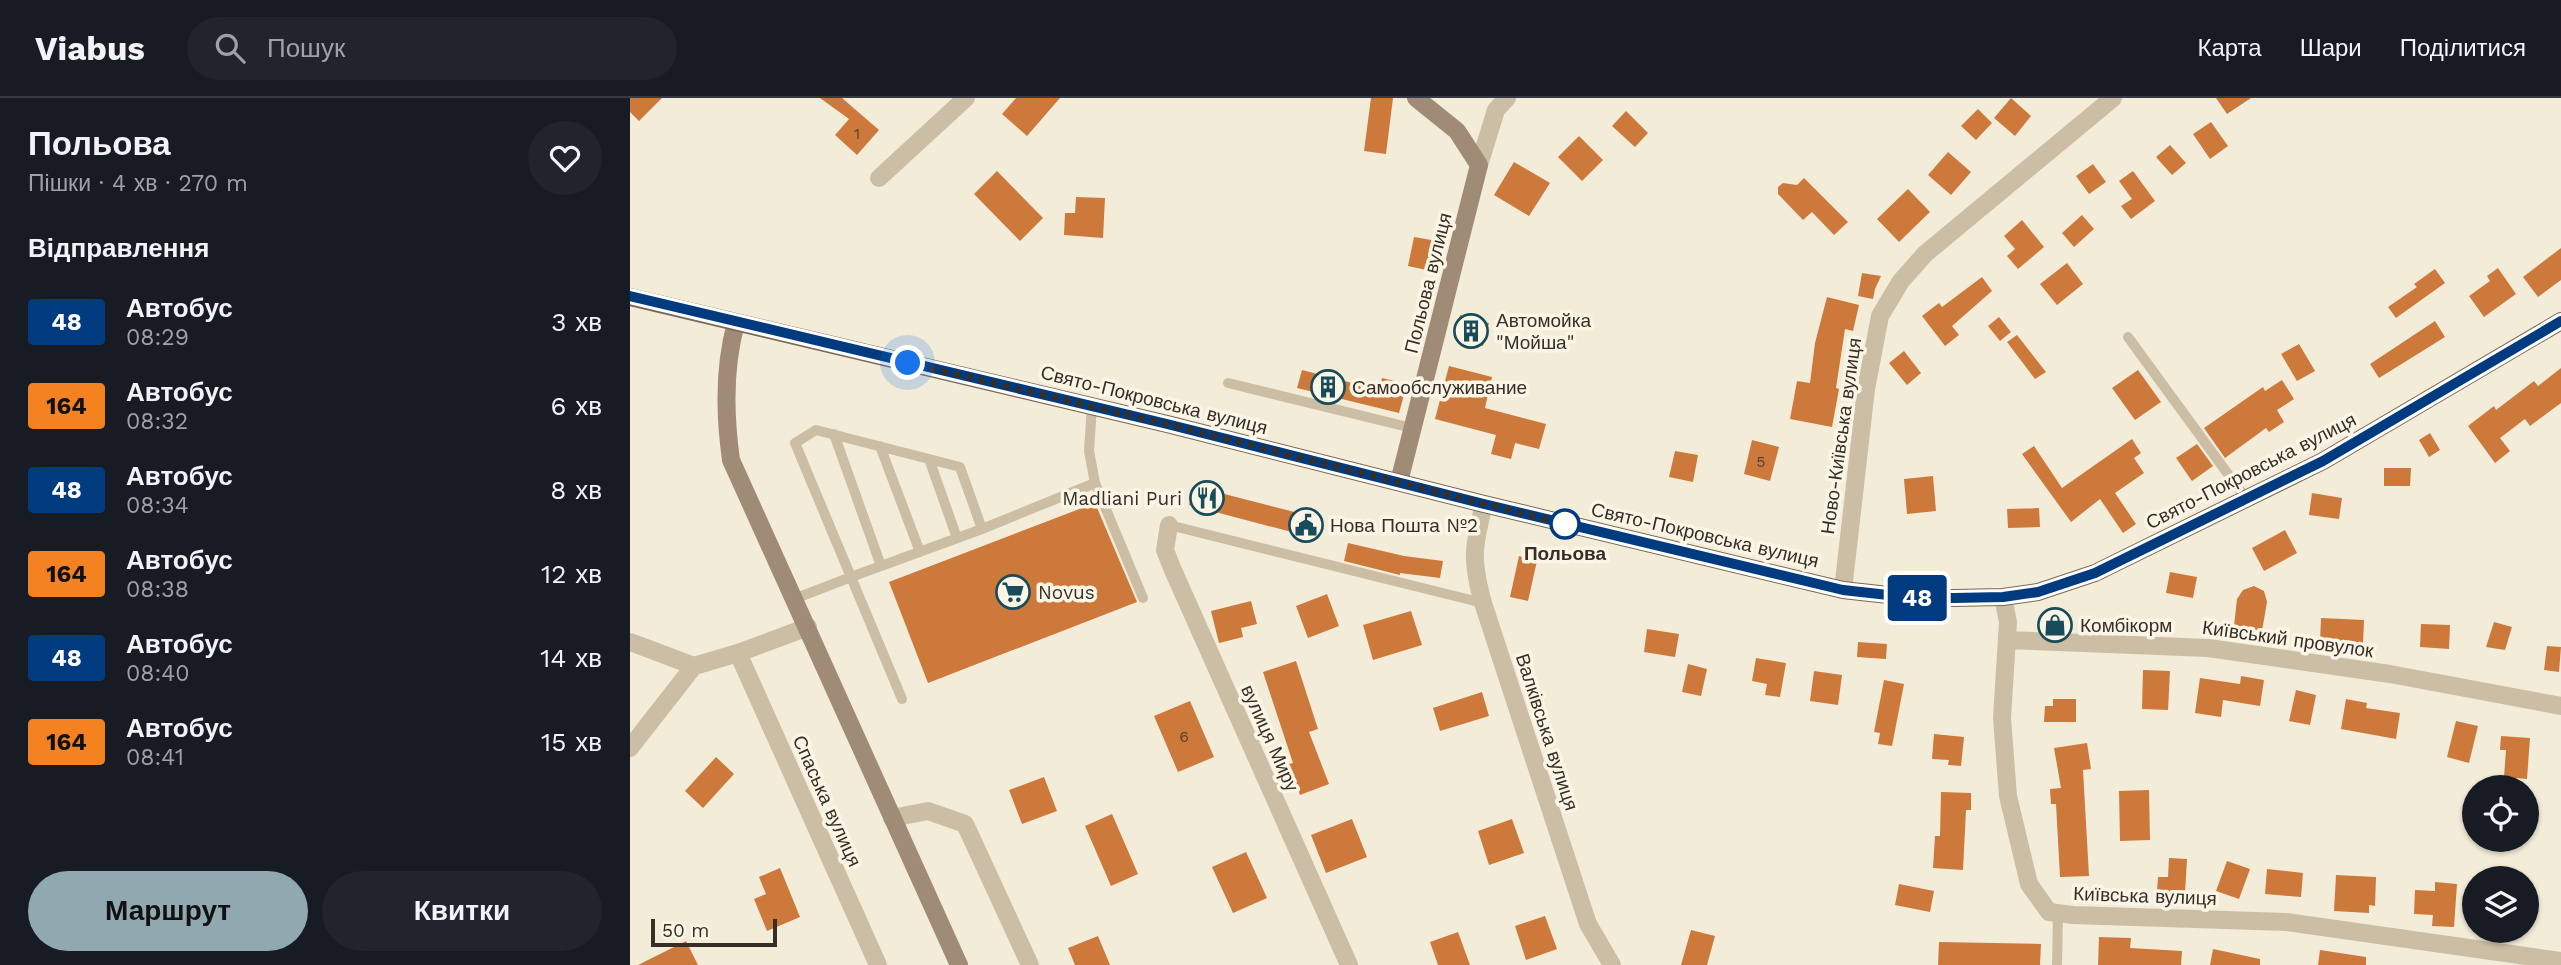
<!DOCTYPE html>
<html lang="uk">
<meta charset="utf-8">
<style>
body{margin:0;font-family:"Work Sans",sans-serif;background:#20242c;color:#f1f3f6;height:100vh;display:flex;flex-direction:column;font-size:26px;white-space:nowrap}
*{box-sizing:border-box;margin:0}
p{font-size:23px;color:#9ea1a6}
.icon{flex:none;width:38px;height:38px;fill:none;stroke:currentColor;stroke-width:2;stroke-linecap:round;stroke-linejoin:round}
.map{position:relative;flex:1;overflow:hidden}
.side{display:flex;flex-direction:column;background:#171b24;width:630px}
.side>*{flex:none}
.badge{padding:0 14px;border-radius:5px;font-size:24px;line-height:46px}
.buttons{position:absolute;left:1832px;top:677px;display:grid;gap:14px}
.buttons a{display:grid;place-items:center;width:77px;height:77px;border-radius:50%;background:#171b24;box-shadow:0 2px 5px #0004;font-size:35px}
.scale{position:absolute;left:21px;bottom:18px;width:126px;box-sizing:border-box;padding-left:7px;border:4px solid #372f27;border-top:0;font-size:19px;line-height:24px;white-space:nowrap;color:#372f27;-webkit-text-stroke:5px #fbf5e6;paint-order:stroke}
.you{position:absolute;width:35px;height:35px;margin:-18px;border:5px solid #fff;border-radius:50%;background:#1a73e8;box-shadow:0 0 0 10px #1a73e833}
.map>.badge{position:absolute;translate:-50% -50%;box-shadow:0 0 0 4px #fff}
h2{padding:0 28px;font-size:26px;line-height:63px}
.round{display:grid;place-items:center;flex:none;width:74px;height:74px;border-radius:37px;background:#20242c}
.overview{display:flex;align-items:center;justify-content:space-between;height:119px;padding:0 28px}
h1{font-size:33px;font-weight:700;line-height:52px}
.button{display:flex;gap:14px;margin-top:auto;padding:14px 28px}
.button a{flex:1;height:80px;border-radius:42px;background:#90a8b0;color:#111;font-size:28px;font-weight:700;line-height:80px;text-align:center}
.button a+a{background:#20242c;color:#f1f3f6}
ul{padding:0;list-style:none}
li{display:flex;align-items:center;gap:21px;height:84px;padding:0 28px}
li div{flex:1}
li b{display:block;font-size:26px}
li em{font-style:normal}
li .badge{min-width:77px;font-weight:700;text-align:center}
header{display:flex;align-items:center;gap:42px;box-sizing:border-box;height:98px;padding:0 35px;background:#171b24;border-bottom:2px solid #363941}
header strong{font-size:33px}
nav{display:flex;gap:38px;margin-inline-start:auto;font-size:24px}
.search{width:490px;height:63px;background:#20242c;display:flex;align-items:center;gap:18px;box-sizing:border-box;padding:0 24px;border-radius:38px;color:#9ea1a6;font-size:26px}
main{display:flex;flex:1;min-height:0}
.map>svg:first-child{display:block}
.building{fill:#ce793c}
.lines{fill:none;stroke-linecap:round;stroke-linejoin:round}
.lane{stroke:#ccbea5;stroke-width:10}
.street{stroke:#ccbea5;stroke-width:18}
.secondary{stroke:#a08c76;stroke-width:18}
.primary{stroke:#7a6956;stroke-width:18}
.line-casing{stroke:#fff;stroke-width:16}
.line{stroke:#003b80;stroke-width:10}
.walk{stroke:#372f27;stroke-width:7;stroke-dasharray:0 12.6}
.stop-dot{fill:#fff;stroke:#003b80;stroke-width:3.5}
.labels{text-anchor:middle;dominant-baseline:central;stroke-width:7;stroke-linejoin:round;paint-order:stroke}
.number-label{font-size:16px;fill:#5d422c}
.street-label{font-size:19px;fill:#372f27;stroke:#fbf5e6}
.poi-label{font-size:19px;fill:#372f27;stroke:#fbf5e6;text-anchor:start}
.stop-label{font-size:19px;font-weight:bold;fill:#372f27;stroke:#fbf5e6}
</style>
<header>
<strong>Viabus</strong>
<div class="search"><svg class="icon" aria-label="search" viewBox="0 0 24 24"><circle cx="10" cy="10" r="6"/><path d="M15 15l6 6"/></svg>Пошук</div>
<nav><a>Карта</a><a>Шари</a><a>Поділитися</a></nav>
</header>
<main>
<section class="side">
<div class="overview"><div><h1>Польова</h1><p>Пішки · 4 хв · 270 m</p></div><a class="round"><svg class="icon" aria-label="heart" viewBox="0 0 24 24"><path d="M12 20l-8-8c-3-5 5-10 8-4 3-6 11-1 8 4z"/></svg></a></div>
<h2>Відправлення</h2>
<ul>
<li><span class="badge" style="background:#003b80;color:#fff">48</span><div><b>Автобус</b><p>08:29</p></div><em>3 хв</em></li>
<li><span class="badge" style="background:#f58220;color:#111">164</span><div><b>Автобус</b><p>08:32</p></div><em>6 хв</em></li>
<li><span class="badge" style="background:#003b80;color:#fff">48</span><div><b>Автобус</b><p>08:34</p></div><em>8 хв</em></li>
<li><span class="badge" style="background:#f58220;color:#111">164</span><div><b>Автобус</b><p>08:38</p></div><em>12 хв</em></li>
<li><span class="badge" style="background:#003b80;color:#fff">48</span><div><b>Автобус</b><p>08:40</p></div><em>14 хв</em></li>
<li><span class="badge" style="background:#f58220;color:#111">164</span><div><b>Автобус</b><p>08:41</p></div><em>15 хв</em></li>
</ul>
<div class="button"><a>Маршрут</a><a>Квитки</a></div>
</section>
<div class="map">
<svg width="1931" height="867" viewBox="0 0 1931 867">
<rect width="100%" height="100%" fill="#f3ecd9"/>
<path class="building" d="M 0,0 L 32,0 L 9,23 L 0,14 Z
M 190,0 L 212,0 L 249,32 L 227,57 L 205,37 L 219,21 Z
M 386,0 L 430,0 L 397,38 L 372,16 Z
M 741,0 L 763,0 L 756,56 L 734,53 Z
M 1381,0 L 1401,18 L 1385,38 L 1364,20 Z
M 1586,0 L 1621,0 L 1597,16 Z
M 1348,11 L 1362,25 L 1346,42 L 1331,28 Z
M 996,13 L 1018,35 L 1005,49 L 982,28 Z
M 1581,24 L 1598,48 L 1580,61 L 1563,36 Z
M 949,38 L 973,62 L 952,83 L 928,59 Z
M 1540,47 L 1556,65 L 1542,77 L 1526,59 Z
M 1318,54 L 1341,74 L 1321,97 L 1298,77 Z
M 884,64 L 920,85 L 899,118 L 864,97 Z
M 1463,66 L 1476,84 L 1459,96 L 1446,78 Z
M 367,73 L 413,120 L 390,143 L 344,96 Z
M 1503,73 L 1525,103 L 1501,121 L 1491,108 L 1502,101 L 1489,83 Z
M 1174,80 L 1218,124 L 1204,137 L 1182,114 L 1173,122 L 1148,96 L 1148,89 L 1153,85 L 1167,87 Z
M 1278,91 L 1300,114 L 1269,144 L 1247,121 Z
M 446,99 L 475,100 L 473,140 L 434,137 L 435,115 L 445,115 Z
M 1452,117 L 1464,131 L 1444,149 L 1432,135 Z
M 1392,122 L 1414,149 L 1388,171 L 1377,158 L 1385,151 L 1374,138 Z
M 784,139 L 807,143 L 801,173 L 778,168 Z
M 1931,150 L 1931,182 L 1908,199 L 1893,179 Z
M 1437,165 L 1453,186 L 1427,207 L 1410,186 Z
M 1868,170 L 1886,196 L 1854,219 L 1839,198 L 1860,183 L 1857,178 Z
M 1805,171 L 1815,185 L 1766,220 L 1758,209 L 1787,189 L 1784,186 Z
M 1232,175 L 1251,178 L 1245,191 L 1243,201 L 1228,198 Z
M 1352,179 L 1362,193 L 1322,228 L 1329,237 L 1315,248 L 1292,218 L 1309,205 L 1312,209 Z
M 1197,199 L 1229,207 L 1223,233 L 1215,231 L 1206,290 L 1209,291 L 1202,329 L 1160,321 L 1167,283 L 1180,285 L 1185,245 Z
M 830,217 L 859,225 L 853,248 L 824,240 Z
M 1369,219 L 1381,234 L 1370,243 L 1358,228 Z
M 1805,223 L 1815,239 L 1749,280 L 1740,266 Z
M 1387,237 L 1416,274 L 1405,281 L 1377,244 Z
M 1669,246 L 1685,273 L 1667,283 L 1651,256 Z
M 1274,253 L 1291,275 L 1277,287 L 1259,265 Z
M 819,268 L 862,279 L 855,310 L 916,326 L 909,351 L 885,345 L 881,361 L 861,356 L 866,337 L 805,321 Z
M 1931,270 L 1931,305 L 1900,328 L 1895,321 L 1870,340 L 1880,353 L 1865,365 L 1838,328 L 1864,308 L 1866,312 L 1904,283 L 1908,288 Z
M 672,272 L 749,292 L 752,280 L 777,286 L 769,315 L 667,290 Z
M 1508,272 L 1531,304 L 1505,322 L 1482,290 Z
M 1652,282 L 1664,301 L 1647,312 L 1654,324 L 1639,334 L 1636,330 L 1595,360 L 1574,330 L 1633,289 L 1635,293 Z
M 1800,335 L 1810,352 L 1799,359 L 1789,342 Z
M 1502,341 L 1511,355 L 1504,360 L 1514,375 L 1485,395 L 1506,426 L 1493,435 L 1470,401 L 1441,424 L 1392,356 L 1404,348 L 1432,390 Z
M 1122,342 L 1149,349 L 1140,383 L 1114,376 Z
M 1567,346 L 1583,368 L 1562,383 L 1546,360 Z
M 1045,353 L 1068,357 L 1063,384 L 1039,379 Z
M 1754,370 L 1781,370 L 1780,388 L 1754,388 Z
M 1303,378 L 1306,413 L 1277,416 L 1274,381 Z
M 571,390 L 684,419 L 692,425 L 688,441 L 559,407 L 562,395 Z
M 1682,395 L 1712,400 L 1709,421 L 1679,417 Z
M 465,405 L 507,504 L 298,585 L 259,484 Z
M 1409,410 L 1410,429 L 1378,430 L 1377,411 Z
M 1655,432 L 1667,455 L 1634,473 L 1622,450 Z
M 718,445 L 774,458 L 813,463 L 810,480 L 770,475 L 770,477 L 714,463 Z
M 889,458 L 907,463 L 898,503 L 880,499 Z
M 1540,474 L 1567,479 L 1563,500 L 1536,495 Z
M 1624,488 L 1634,493 L 1637,504 L 1632,533 L 1604,528 L 1607,501 L 1613,492 Z
M 697,496 L 709,528 L 678,540 L 666,508 Z
M 621,503 L 627,526 L 611,530 L 613,539 L 589,545 L 581,513 Z
M 781,513 L 792,547 L 743,562 L 733,527 Z
M 1691,520 L 1734,522 L 1733,546 L 1690,544 Z
M 1864,524 L 1882,529 L 1875,552 L 1856,549 Z
M 1791,526 L 1820,527 L 1819,551 L 1790,549 Z
M 1017,531 L 1049,536 L 1045,559 L 1014,554 Z
M 1228,544 L 1257,546 L 1256,561 L 1227,559 Z
M 1917,548 L 1931,549 L 1929,574 L 1914,572 Z
M 1126,560 L 1156,565 L 1150,599 L 1135,597 L 1137,586 L 1122,583 Z
M 666,563 L 688,631 L 679,634 L 699,686 L 670,697 L 659,666 L 663,665 L 633,574 Z
M 1058,566 L 1077,571 L 1071,598 L 1052,594 Z
M 1513,572 L 1540,573 L 1538,612 L 1512,611 Z
M 1184,573 L 1212,577 L 1208,607 L 1180,603 Z
M 1611,578 L 1634,582 L 1630,608 L 1593,602 L 1591,619 L 1565,615 L 1570,580 L 1610,586 Z
M 1254,582 L 1274,586 L 1262,648 L 1248,646 L 1250,635 L 1244,634 Z
M 1666,592 L 1686,597 L 1680,627 L 1659,623 Z
M 852,594 L 859,618 L 810,633 L 803,610 Z
M 1423,601 L 1446,601 L 1446,624 L 1414,624 L 1415,608 L 1423,608 Z
M 1716,601 L 1737,605 L 1736,610 L 1770,615 L 1766,641 L 1711,631 Z
M 560,603 L 584,659 L 548,674 L 524,618 Z
M 1826,623 L 1848,628 L 1839,665 L 1817,659 Z
M 1304,636 L 1334,639 L 1331,668 L 1318,667 L 1319,662 L 1302,661 Z
M 1871,638 L 1900,640 L 1897,681 L 1874,679 L 1876,652 L 1870,652 Z
M 1457,645 L 1461,671 L 1453,672 L 1459,778 L 1430,779 L 1426,706 L 1421,706 L 1420,691 L 1431,690 L 1424,650 Z
M 86,659 L 104,676 L 73,710 L 55,693 Z
M 414,679 L 427,713 L 392,726 L 379,692 Z
M 1519,692 L 1520,742 L 1490,743 L 1489,693 Z
M 1311,694 L 1341,695 L 1341,712 L 1336,712 L 1333,772 L 1303,770 L 1305,738 L 1310,738 Z
M 482,716 L 508,776 L 481,788 L 455,728 Z
M 722,721 L 737,759 L 696,775 L 681,737 Z
M 882,721 L 894,755 L 859,767 L 848,733 Z
M 616,754 L 637,800 L 603,815 L 582,769 Z
M 1539,760 L 1557,761 L 1555,795 L 1527,793 L 1528,779 L 1538,779 Z
M 1597,763 L 1620,771 L 1609,801 L 1586,793 Z
M 150,770 L 170,819 L 137,833 L 124,801 L 136,796 L 129,779 Z
M 1637,771 L 1673,775 L 1671,799 L 1635,796 Z
M 1706,777 L 1746,779 L 1745,808 L 1739,807 L 1739,815 L 1704,813 Z
M 1805,784 L 1827,786 L 1824,829 L 1802,828 L 1803,817 L 1784,816 L 1785,792 L 1805,793 Z
M 1269,786 L 1304,793 L 1300,814 L 1265,807 Z
M 915,818 L 927,851 L 896,862 L 885,828 Z
M 1061,832 L 1085,838 L 1077,867 L 1051,867 Z
M 828,834 L 840,867 L 808,867 L 800,844 Z
M 468,838 L 480,867 L 445,867 L 438,850 Z
M 1469,839 L 1501,840 L 1500,850 L 1552,853 L 1551,867 L 1468,867 Z
M 56,843 L 68,867 L 8,867 Z
M 1309,844 L 1411,846 L 1410,867 L 1308,867 Z
M 1583,851 L 1630,861 L 1630,867 L 1580,867 Z
M 1690,852 L 1736,859 L 1736,867 L 1688,867 Z"/>
<g class="lines">
<path class="lane" d="M 1498,239 L 1617,402
M 598,285 L 782,330
M 462,308 L 459,353 L 465,385 L 513,500
M 204,336 L 251,468
M 250,348 L 290,454
M 299,361 L 327,440
M 539,427 L 853,505
M 164,501 L 221,479 L 165,345 L 186,332 L 330,369 L 352,431
M 272,601 L 221,479 L 352,431 L 465,385
M 1427,867 L 1428,815"/>
<path class="street" d="M 849,67 L 866,12 L 877,0
M 249,80 L 336,0
M 854,406 C 843,450 841,461 853,505 L 958,826 L 982,867
M 539,427 L 535,452 L 542,470 L 719,867
M 1213,492 L 1236,291 L 1250,218 L 1271,183 L 1295,156 L 1483,0
M 1373,499 L 1378,524 L 1372,620 L 1378,698 L 1399,786 L 1419,814 L 1443,817 L 1656,824 L 1931,863
M 1377,542 L 1578,550 L 1760,576 L 1931,608
M 0,544 L 64,568
M 108,555 L 248,867
M 0,650 L 64,568 L 108,555 L 178,529
M 262,720 L 298,713 L 335,726 L 400,867"/>
<path class="secondary" d="M 106,225 C 94,268 95,319 101,362 L 329,867
M 769,384 L 849,67 L 827,33 L 786,0"/>
<path class="primary" d="M 0,199 L 537,326 L 854,406 L 1213,492 L 1276,499 L 1324,500 L 1373,499 L 1408,494 L 1465,475 L 1693,363 L 1931,223"/>
</g>
<g class="lines">
<g class="line-casing">
<path id="line" d="M 0,198 L 537,326 L 854,406 L 1213,492 L 1276,499 L 1324,500 L 1373,499 L 1408,494 L 1465,475 L 1693,363 L 1931,223"/>
</g>
<use href="#line" class="line"/>
<path class="walk" d="M 278,265 L 537,326 L 935,426"/>
</g>
<defs>
<g id="building-ring" transform="scale(1.75)"><circle r="9.5" fill="#fbf5e6" stroke="#194c5b" stroke-width="1.5"/><path d="M-4-6H4V6H1V3H-1V6H-4ZM-2.5-4.3h1.7v1.8h-1.7ZM.8-4.3h1.7v1.8H.8ZM-2.5-1h1.7V.8h-1.7ZM.8-1h1.7V.8H.8Z" fill="#194c5b"/></g>
<g id="restaurant-ring" transform="scale(1.75)"><circle r="9.5" fill="#fbf5e6" stroke="#194c5b" stroke-width="1.5"/><path d="M-5-6h1v4h1v-4h1v4h1v-4h1v5L-1.5 .5V6h-2V.5L-5-1ZM5-6V6H3V1.5H1.5Q1.5-4 5-6Z" fill="#194c5b"/></g>
<g id="civic-ring" transform="scale(1.75)"><circle r="9.5" fill="#fbf5e6" stroke="#194c5b" stroke-width="1.5"/><path d="M-.6-6.5H3V-4.5H.6V-3L4-1V1h2V6H-6V1h2V-1L-.6-3ZM-1.2 2.5V6h2.4V2.5Z" fill="#194c5b"/></g>
<g id="supermarket-ring" transform="scale(1.75)"><circle r="9.5" fill="#fbf5e6" stroke="#194c5b" stroke-width="1.5"/><path d="M-6-5.5h2.5l.6 2H6L4.5 2H-2.5L-4.4-4H-6ZM-1.5 3.2a1.3 1.3 0 1 0 .1 0ZM3 3.2a1.3 1.3 0 1 0 .1 0Z" fill="#194c5b"/></g>
<g id="shop-ring" transform="scale(1.75)"><circle r="9.5" fill="#fbf5e6" stroke="#194c5b" stroke-width="1.5"/><path d="M-5-2.5h2.3a2.7 3.5 0 0 1 5.4 0H5L5.5 6h-11ZM-1.5-2.5h3a1.5 2.3 0 0 0-3 0Z" fill="#194c5b"/></g>
</defs>
<g fill-rule="evenodd">
<use href="#building-ring" x="841" y="233"/>
<use href="#building-ring" x="698" y="289"/>
<use href="#restaurant-ring" x="577" y="400"/>
<use href="#civic-ring" x="676" y="427"/>
<use href="#supermarket-ring" x="383" y="494"/>
<use href="#shop-ring" x="1425" y="527"/>
</g>
<circle class="stop-dot" cx="935" cy="426" r="14"/>
<g class="labels">
<g class="number-label">
<text x="227" y="35">1</text>
<text x="1131" y="363">5</text>
<text x="554" y="638">6</text>
</g>
<g class="street-label">
<text transform="translate(798 185) rotate(-76)">Польова вулиця</text>
<text transform="translate(524 302) rotate(14)">Свято-Покровська вулиця</text>
<text transform="translate(1211 338) rotate(-82)">Ново-Київська вулиця</text>
<text transform="translate(1621 373) rotate(-27)">Свято-Покровська вулиця</text>
<text transform="translate(1075 437) rotate(13)">Свято-Покровська вулиця</text>
<text transform="translate(1658 541) rotate(8)">Київський провулок</text>
<text transform="translate(917 634) rotate(72)">Валківська вулиця</text>
<text transform="translate(640 640) rotate(66)">вулиця Миру</text>
<text transform="translate(197 703) rotate(66)">Спаська вулиця</text>
<text transform="translate(1515 798) rotate(2)">Київська вулиця</text>
</g>
<g class="poi-label">
<text x="866" y="222">Автомойка<tspan x="866" dy="22">"Мойша"</tspan></text>
<text x="722" y="289">Самообслуживание</text>
<text x="552" y="400" text-anchor="end">Madliani Puri</text>
<text x="700" y="427">Нова Пошта №2</text>
<text x="408" y="494">Novus</text>
<text x="1450" y="527">Комбікорм</text>
</g>
<g class="stop-label">
<text x="935" y="455">Польова</text>
</g>
</g>
</svg>
<div class="buttons">
<a><svg class="icon" aria-label="locate" viewBox="0 0 24 24"><circle cx="12" cy="12" r="6"/><path d="M12 2v4M12 18v4M2 12h4M18 12h4"/></svg></a>
<a><svg class="icon" aria-label="layers" viewBox="0 0 24 24"><path d="M12 4l9 5-9 5-9-5zM3 14l9 5 9-5"/></svg></a>
</div>
<div class="scale">50 m</div>
<div class="you" style="left:278px;top:265px"></div>
<b class="badge" style="left:1287px;top:500px;background:#003b80;color:#fff">48</b>
</div>
</main>
